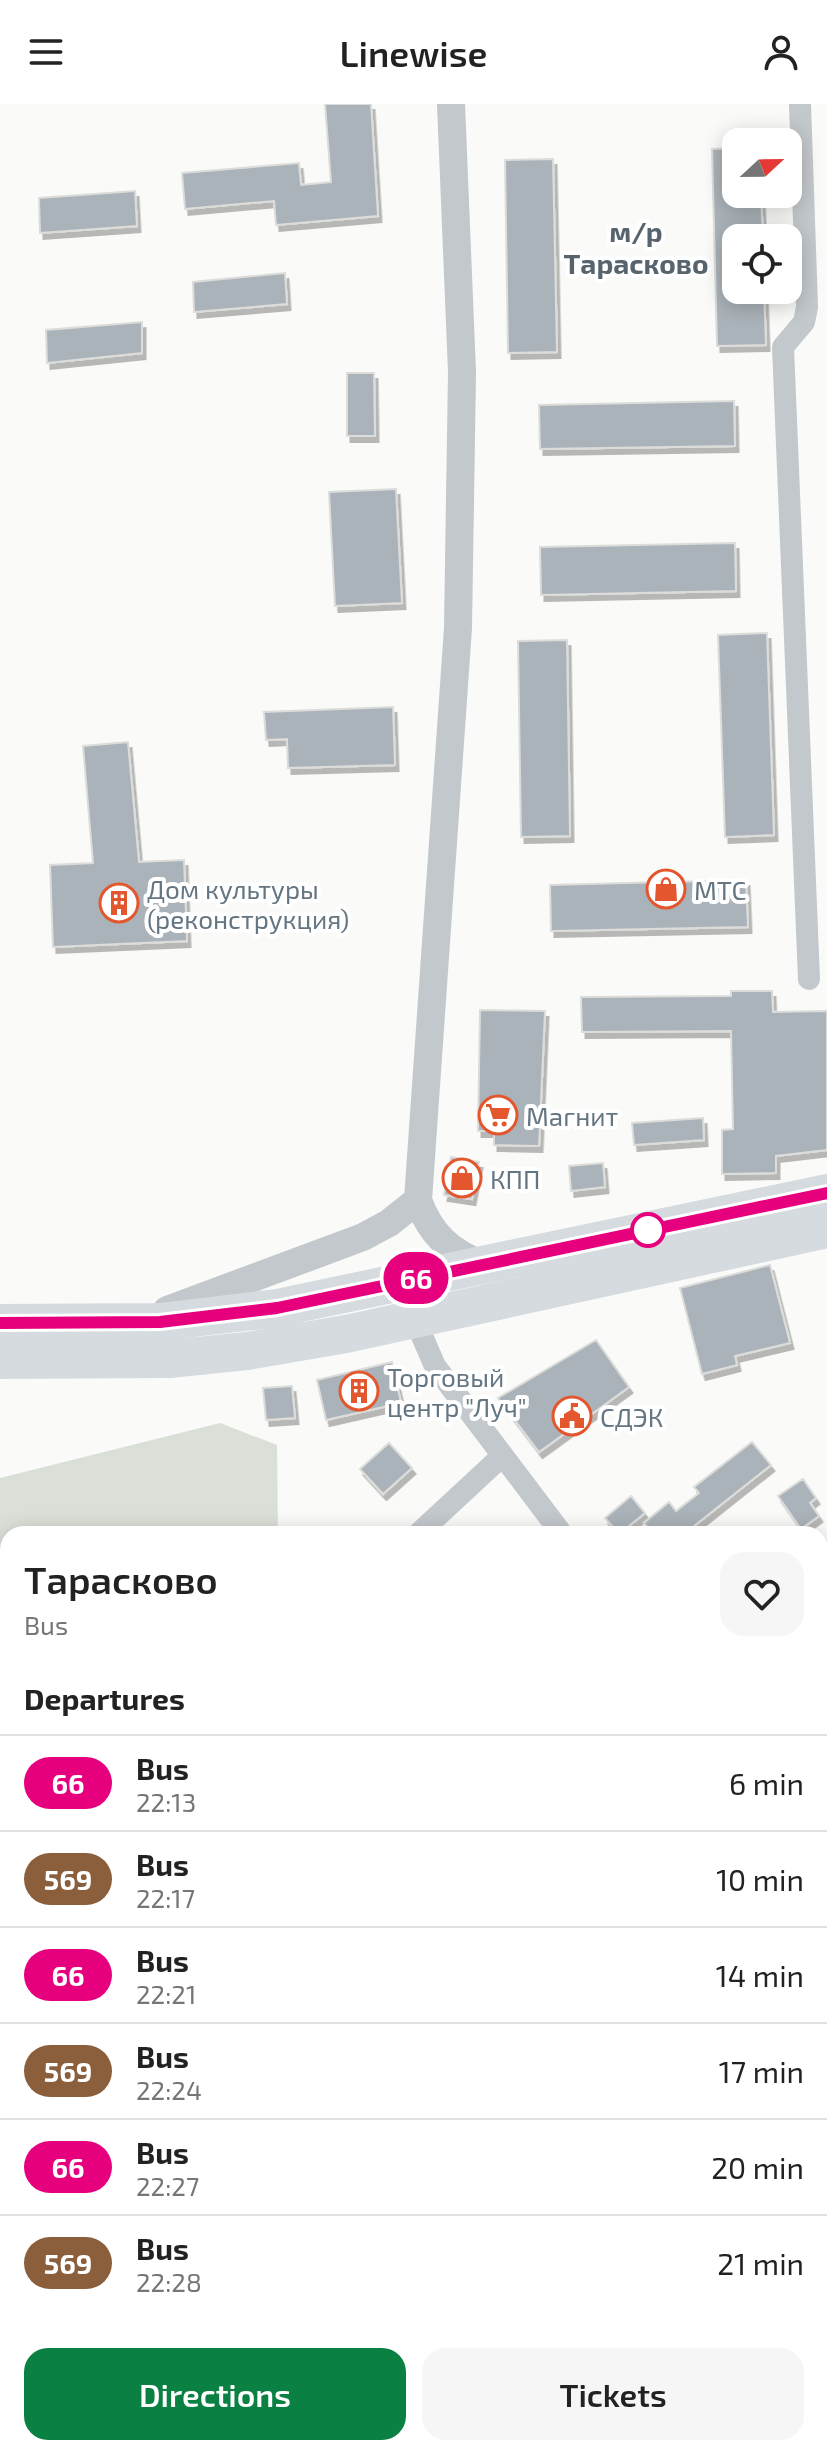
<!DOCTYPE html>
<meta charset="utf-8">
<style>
body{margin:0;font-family:"Exo 2",sans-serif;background:#f6f6f6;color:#222;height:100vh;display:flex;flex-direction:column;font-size:30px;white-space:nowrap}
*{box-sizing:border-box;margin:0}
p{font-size:26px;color:#767676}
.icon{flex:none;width:44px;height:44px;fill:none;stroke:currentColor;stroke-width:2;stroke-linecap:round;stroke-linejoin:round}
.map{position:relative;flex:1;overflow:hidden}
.sheet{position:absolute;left:0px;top:1422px;width:828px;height:930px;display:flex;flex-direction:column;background:#fff;border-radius:24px 24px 0 0;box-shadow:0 4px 20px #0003}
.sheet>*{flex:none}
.badge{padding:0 16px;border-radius:26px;font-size:28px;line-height:52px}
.needle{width:52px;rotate:68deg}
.controls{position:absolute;left:722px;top:24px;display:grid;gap:16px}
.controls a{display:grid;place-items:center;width:80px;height:80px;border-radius:16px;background:#fff;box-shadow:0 4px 20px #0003;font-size:40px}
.map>.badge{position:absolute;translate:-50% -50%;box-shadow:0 0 0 4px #fff}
h2{padding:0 24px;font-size:30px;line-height:72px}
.round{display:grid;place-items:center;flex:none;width:84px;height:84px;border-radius:24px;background:#f6f6f6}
.summary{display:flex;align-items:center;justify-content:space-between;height:136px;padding:0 24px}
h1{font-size:38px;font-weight:600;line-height:60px}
.action{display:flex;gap:16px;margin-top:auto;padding:16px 24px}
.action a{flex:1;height:92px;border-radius:24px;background:#0b8043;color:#fff;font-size:32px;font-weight:600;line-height:92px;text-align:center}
.action a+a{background:#f6f6f6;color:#222}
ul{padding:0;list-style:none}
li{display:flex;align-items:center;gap:24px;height:96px;padding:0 24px;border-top:2px solid #e0e0e0}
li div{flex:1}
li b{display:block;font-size:30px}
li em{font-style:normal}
li .badge{min-width:88px;font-weight:700;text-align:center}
header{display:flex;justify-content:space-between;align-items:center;height:104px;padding:0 24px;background:#fff;font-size:36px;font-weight:600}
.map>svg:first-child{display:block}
.green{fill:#dadfd7}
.building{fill:#aab3b9;stroke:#dcdcda;stroke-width:2;filter:url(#shadow)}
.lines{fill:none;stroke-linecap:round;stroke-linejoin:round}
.minor{stroke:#c3c8cc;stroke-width:22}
.tertiary{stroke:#c3c8cc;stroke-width:28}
.trunk{stroke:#d6dbdf;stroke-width:38}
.line-casing{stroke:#fff;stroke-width:18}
.line{stroke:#e6007e;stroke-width:12}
.stop-dot{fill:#fff;stroke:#e6007e;stroke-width:4}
.labels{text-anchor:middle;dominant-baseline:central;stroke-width:8;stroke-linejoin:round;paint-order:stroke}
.poi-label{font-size:26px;fill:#657683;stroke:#fff;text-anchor:start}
.neighbourhood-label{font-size:28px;font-weight:bold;fill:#57646e;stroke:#fff}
</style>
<header><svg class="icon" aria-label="menu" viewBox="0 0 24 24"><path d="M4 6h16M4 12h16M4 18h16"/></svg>Linewise<svg class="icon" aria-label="person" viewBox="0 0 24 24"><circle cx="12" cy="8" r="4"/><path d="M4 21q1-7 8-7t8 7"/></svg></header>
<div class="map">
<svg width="827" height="2351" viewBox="0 0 827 2351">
<defs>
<filter id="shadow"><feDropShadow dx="3.5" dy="6" stdDeviation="0" flood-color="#0004"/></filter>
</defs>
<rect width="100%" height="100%" fill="#fafaf8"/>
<path class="green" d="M 220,1319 L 277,1341 L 278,1430 L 8,1430 L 8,1873 L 0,1880 L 0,1374 Z
M 8,1877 L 8,2344 L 100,2344 L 101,2351 L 0,2351 L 0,1883 Z"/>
<path class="building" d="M 325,0 L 371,0 L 378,112 L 276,121 L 274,97 L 185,105 L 182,69 L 299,59 L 301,81 L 331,78 Z
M 736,44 L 736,90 L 761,90 L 763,134 L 736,134 L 736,186 L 764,186 L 766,241 L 717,242 L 712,45 Z
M 553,55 L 557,248 L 508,249 L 505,56 Z
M 135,87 L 137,122 L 40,129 L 39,94 Z
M 285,169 L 287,200 L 194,208 L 193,178 Z
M 142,218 L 142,249 L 47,259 L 46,226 Z
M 347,269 L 374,269 L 375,332 L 347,332 Z
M 734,297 L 735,342 L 540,345 L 539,301 Z
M 396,385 L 402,499 L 335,502 L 329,388 Z
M 735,439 L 736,487 L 541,491 L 540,443 Z
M 767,529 L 774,731 L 725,733 L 718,531 Z
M 567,536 L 570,732 L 521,733 L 518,537 Z
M 393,603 L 395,661 L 288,664 L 287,635 L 266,636 L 264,608 Z
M 128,638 L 139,758 L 184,756 L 187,837 L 53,843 L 50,761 L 93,759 L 83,642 Z
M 746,776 L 748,823 L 551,827 L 550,781 Z
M 731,887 L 772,887 L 773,908 L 827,907 L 827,1046 L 776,1052 L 776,1069 L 722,1070 L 722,1026 L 733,1025 L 731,927 L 582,928 L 581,893 L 731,892 Z
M 480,906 L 545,907 L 539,1042 L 494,1041 L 494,1027 L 478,1027 Z
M 703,1014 L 704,1036 L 634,1041 L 632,1019 Z
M 451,1053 L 479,1058 L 472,1095 L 444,1091 Z
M 603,1059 L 605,1083 L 571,1087 L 569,1062 Z
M 770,1161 L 790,1239 L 735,1252 L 737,1261 L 702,1270 L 680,1184 Z
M 596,1236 L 629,1283 L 539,1348 L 498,1294 Z
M 392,1258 L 401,1299 L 326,1316 L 317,1276 Z
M 292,1282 L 295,1314 L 266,1316 L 263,1284 Z
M 752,1338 L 771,1361 L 684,1430 L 653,1430 L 644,1419 L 669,1398 L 676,1407 L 699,1389 L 694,1383 Z
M 389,1339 L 412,1364 L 383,1390 L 360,1365 Z
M 803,1375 L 816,1394 L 810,1399 L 819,1412 L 801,1425 L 778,1392 Z
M 631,1392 L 645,1409 L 619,1430 L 605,1414 Z"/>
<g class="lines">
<path class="minor" d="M 800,0 L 807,203 L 804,218 L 783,243 L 809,875
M 415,1216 L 435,1262 L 562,1430
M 418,1430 L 501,1353
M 0,1747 L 8,1741
M 820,1756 L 827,1764
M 820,1802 L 827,1794
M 423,2344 L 424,2351
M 465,2344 L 470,2351
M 818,2344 L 823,2351
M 301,2351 L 310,2344"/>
<path class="tertiary" d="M 451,0 L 462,268 L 458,524 L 418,1096 C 430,1129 449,1148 482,1160
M 167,1206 L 363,1133 L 389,1119 L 418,1096"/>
<path class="trunk" d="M 0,1219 L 160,1218 L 277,1204 L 827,1089
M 0,1256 L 169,1255 L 247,1247 L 346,1230 L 827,1125"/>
</g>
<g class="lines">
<g class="line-casing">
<path id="line" d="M 0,1219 L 160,1218 L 277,1204 L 827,1089"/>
</g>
<use href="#line" class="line"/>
</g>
<defs>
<g id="shop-ring" transform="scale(2)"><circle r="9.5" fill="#fff" stroke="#e4572e" stroke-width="1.5"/><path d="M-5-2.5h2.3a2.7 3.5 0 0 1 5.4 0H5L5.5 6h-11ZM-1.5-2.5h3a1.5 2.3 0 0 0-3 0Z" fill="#e4572e"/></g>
<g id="building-ring" transform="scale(2)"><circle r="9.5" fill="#fff" stroke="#e4572e" stroke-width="1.5"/><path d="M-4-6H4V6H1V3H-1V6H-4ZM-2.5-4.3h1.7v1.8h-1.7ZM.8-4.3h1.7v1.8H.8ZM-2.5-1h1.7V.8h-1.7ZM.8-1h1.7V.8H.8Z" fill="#e4572e"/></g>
<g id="supermarket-ring" transform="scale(2)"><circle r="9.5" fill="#fff" stroke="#e4572e" stroke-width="1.5"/><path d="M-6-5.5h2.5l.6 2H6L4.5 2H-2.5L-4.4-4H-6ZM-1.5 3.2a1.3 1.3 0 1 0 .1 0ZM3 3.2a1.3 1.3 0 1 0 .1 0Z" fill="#e4572e"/></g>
<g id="civic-ring" transform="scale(2)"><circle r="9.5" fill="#fff" stroke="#e4572e" stroke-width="1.5"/><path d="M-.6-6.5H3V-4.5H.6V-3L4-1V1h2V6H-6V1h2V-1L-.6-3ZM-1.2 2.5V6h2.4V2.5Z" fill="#e4572e"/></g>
</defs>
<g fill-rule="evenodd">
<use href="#shop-ring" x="666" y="785"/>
<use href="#building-ring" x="119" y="799"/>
<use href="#supermarket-ring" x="498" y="1011"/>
<use href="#shop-ring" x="462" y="1074"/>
<use href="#building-ring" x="359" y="1287"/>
<use href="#civic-ring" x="572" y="1312"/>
</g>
<circle class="stop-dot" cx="648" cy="1126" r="16"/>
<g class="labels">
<g class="poi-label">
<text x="147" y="784">Дом культуры<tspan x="147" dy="30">(реконструкция)</tspan></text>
<text x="694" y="785">МТС</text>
<text x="526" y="1011">Магнит</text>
<text x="490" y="1074">КПП</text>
<text x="387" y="1272">Торговый<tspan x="387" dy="30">центр "Луч"</tspan></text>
<text x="600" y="1312">СДЭК</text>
</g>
<g class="neighbourhood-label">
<text x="636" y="127">м/р<tspan x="636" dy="32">Тарасково</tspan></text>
</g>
</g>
</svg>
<div class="controls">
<a><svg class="needle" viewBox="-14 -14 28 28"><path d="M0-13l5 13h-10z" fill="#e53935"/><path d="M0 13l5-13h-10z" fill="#767676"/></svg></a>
<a><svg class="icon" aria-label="locate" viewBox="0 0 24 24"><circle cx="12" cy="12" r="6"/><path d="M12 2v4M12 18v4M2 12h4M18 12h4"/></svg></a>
</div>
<b class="badge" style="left:416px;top:1174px;background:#e6007e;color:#fff">66</b>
<section class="sheet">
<div class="summary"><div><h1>Тарасково</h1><p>Bus</p></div><a class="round"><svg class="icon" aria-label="heart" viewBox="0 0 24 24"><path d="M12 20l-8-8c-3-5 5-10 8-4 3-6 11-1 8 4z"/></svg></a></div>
<h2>Departures</h2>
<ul>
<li><span class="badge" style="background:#e6007e;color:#fff">66</span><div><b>Bus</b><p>22:13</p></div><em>6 min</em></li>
<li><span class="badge" style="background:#8b5e3c;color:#fff">569</span><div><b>Bus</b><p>22:17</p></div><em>10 min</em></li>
<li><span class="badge" style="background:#e6007e;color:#fff">66</span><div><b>Bus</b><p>22:21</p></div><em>14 min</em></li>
<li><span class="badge" style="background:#8b5e3c;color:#fff">569</span><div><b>Bus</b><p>22:24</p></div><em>17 min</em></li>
<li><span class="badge" style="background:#e6007e;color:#fff">66</span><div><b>Bus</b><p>22:27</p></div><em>20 min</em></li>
<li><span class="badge" style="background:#8b5e3c;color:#fff">569</span><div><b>Bus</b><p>22:28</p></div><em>21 min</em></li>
</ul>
<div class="action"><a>Directions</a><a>Tickets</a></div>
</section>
</div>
